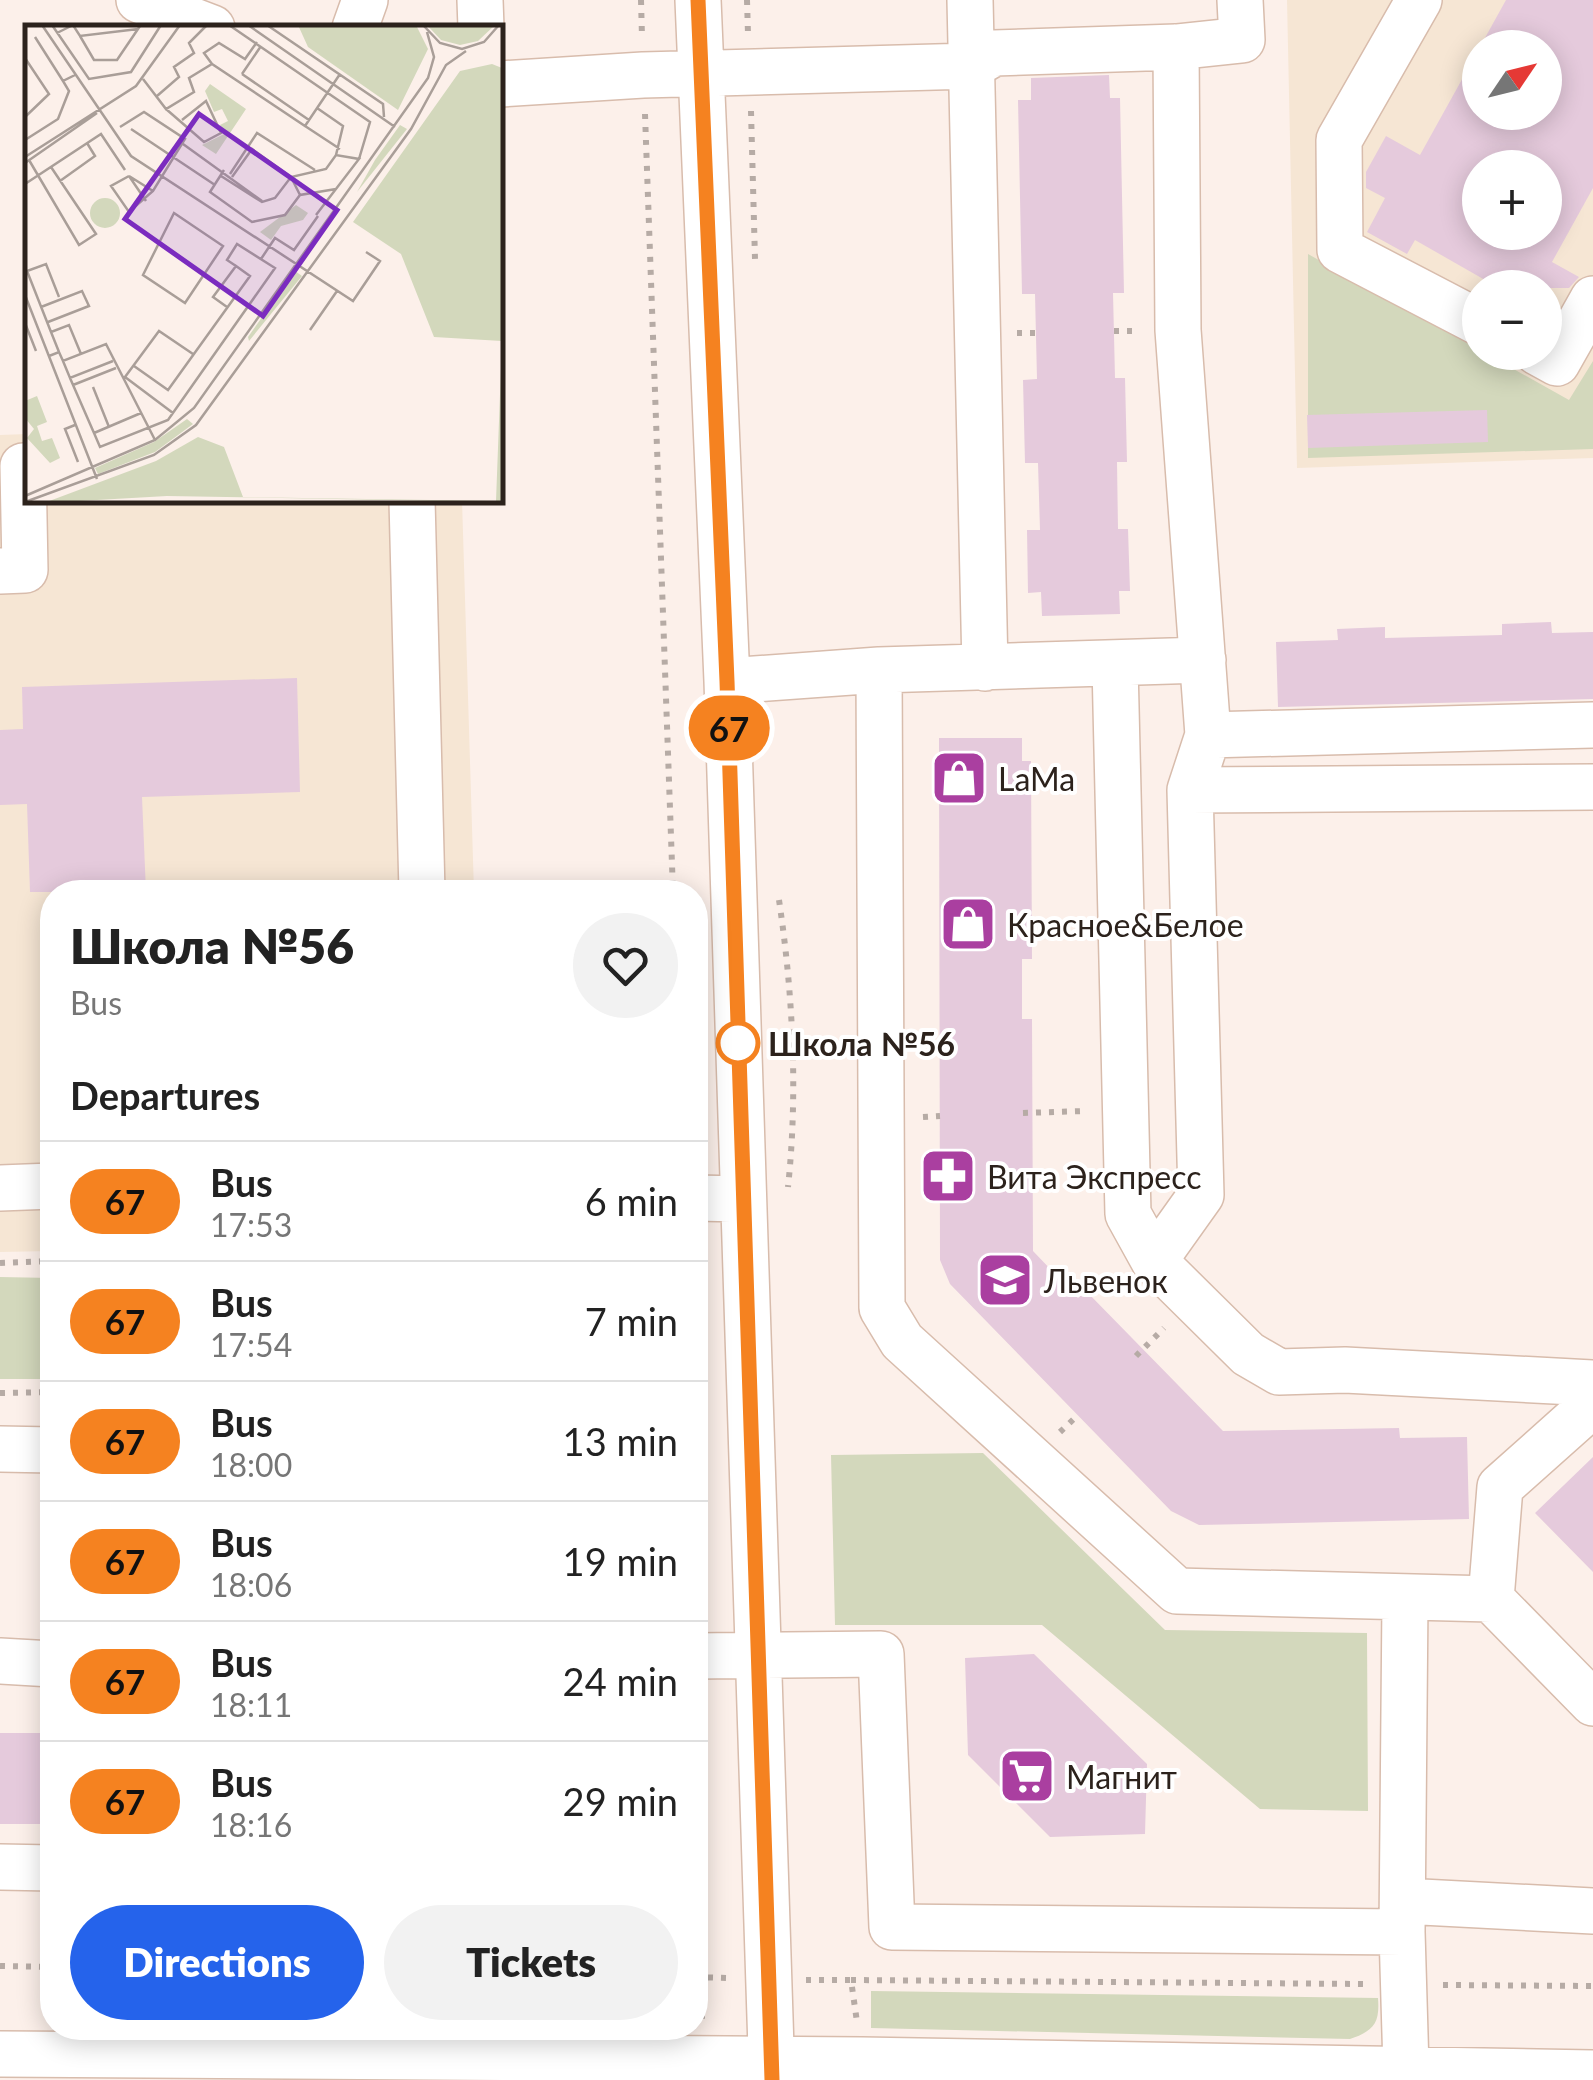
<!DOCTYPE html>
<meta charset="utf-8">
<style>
body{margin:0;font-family:Lato,sans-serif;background:#f2f2f2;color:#222;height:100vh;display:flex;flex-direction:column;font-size:38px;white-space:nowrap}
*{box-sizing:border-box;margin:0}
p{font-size:32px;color:#767676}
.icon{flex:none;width:55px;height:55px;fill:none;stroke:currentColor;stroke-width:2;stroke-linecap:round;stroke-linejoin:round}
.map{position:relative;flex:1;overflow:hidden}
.sheet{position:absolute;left:40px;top:880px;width:668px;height:1160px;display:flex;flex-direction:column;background:#fff;border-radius:40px;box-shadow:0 5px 25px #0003}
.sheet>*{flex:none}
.badge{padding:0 20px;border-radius:32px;font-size:35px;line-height:65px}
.needle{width:65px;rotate:55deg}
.buttons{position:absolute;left:1462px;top:30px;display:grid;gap:20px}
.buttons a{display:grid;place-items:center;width:100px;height:100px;border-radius:50%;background:#fff;box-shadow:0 5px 25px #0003;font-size:50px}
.map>.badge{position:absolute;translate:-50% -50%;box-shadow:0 0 0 5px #fff}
h2{padding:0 30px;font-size:38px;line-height:90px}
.round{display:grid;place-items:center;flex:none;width:105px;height:105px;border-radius:52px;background:#f2f2f2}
.headline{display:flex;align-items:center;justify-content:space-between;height:170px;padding:0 30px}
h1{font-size:48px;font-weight:800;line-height:75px}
.action{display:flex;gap:20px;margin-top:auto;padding:20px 30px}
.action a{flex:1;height:115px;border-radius:60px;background:#2563eb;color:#fff;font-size:40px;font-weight:800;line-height:115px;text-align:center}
.action a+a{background:#f2f2f2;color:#222}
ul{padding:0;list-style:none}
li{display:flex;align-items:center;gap:30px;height:120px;padding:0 30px;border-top:2px solid #e0e0e0}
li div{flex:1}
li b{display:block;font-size:38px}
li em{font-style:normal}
li .badge{min-width:110px;font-weight:700;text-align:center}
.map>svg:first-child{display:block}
.education{fill:#f6e6d4;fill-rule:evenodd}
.green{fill:#d3d8bc}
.building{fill:#e5cadc;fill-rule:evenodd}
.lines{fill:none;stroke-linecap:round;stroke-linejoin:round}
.minor-casing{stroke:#d8bcac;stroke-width:48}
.path{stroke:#b6aba5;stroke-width:6;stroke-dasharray:5 8;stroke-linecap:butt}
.minor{stroke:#fff;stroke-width:45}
.line-casing{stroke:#fff;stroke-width:22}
.line{stroke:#f58220;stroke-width:15}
.stop-dot{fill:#fff;stroke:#f58220;stroke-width:5}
.labels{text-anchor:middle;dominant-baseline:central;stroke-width:8;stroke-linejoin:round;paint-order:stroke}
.poi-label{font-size:32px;fill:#2c221c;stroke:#fff;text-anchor:start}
.stop-label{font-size:32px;font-weight:bold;fill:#2c221c;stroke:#fff;text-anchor:start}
.inset-road{fill:none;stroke:#a99e98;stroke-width:2.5}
.view{fill:#7b2cbf;fill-opacity:0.15;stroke:#7b2cbf;stroke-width:5}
.inset-edge{fill:none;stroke:#2c221c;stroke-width:5}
</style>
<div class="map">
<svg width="1593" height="2080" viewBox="0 0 1593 2080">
<rect width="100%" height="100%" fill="#fcf0ea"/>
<path class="education" d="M 1287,0 L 1593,0 L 1593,458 L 1297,468 ZM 1480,48 L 1545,48 L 1545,112 L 1480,112 ZM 1480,168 L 1545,168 L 1545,232 L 1480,232 ZM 1480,288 L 1545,288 L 1545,352 L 1480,352 Z
M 27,434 L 28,500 L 462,500 L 474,892 L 52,892 L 52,1251 L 0,1252 L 0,435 Z"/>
<path class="green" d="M 1308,254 L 1569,400 L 1593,361 L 1593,449 L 1308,458 Z
M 0,1277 L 52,1278 L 52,1379 L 0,1379 Z
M 983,1453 L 1165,1630 L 1367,1633 L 1368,1811 L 1260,1809 L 1042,1625 L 835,1625 L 831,1455 Z
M 871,1991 L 1378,1998 C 1380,2023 1374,2031 1350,2039 L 871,2028 Z"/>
<path class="building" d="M 1506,0 L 1593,0 L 1593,188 L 1552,262 L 1579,277 L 1569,288 L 1499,288 L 1415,240 L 1407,254 L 1367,232 L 1385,198 L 1366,188 L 1366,172 L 1386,136 L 1420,155 ZM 1480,48 L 1545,48 L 1545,112 L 1480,112 ZM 1480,168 L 1545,168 L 1545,232 L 1480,232 Z
M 1109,75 L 1110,98 L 1120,98 L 1124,293 L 1113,293 L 1115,378 L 1125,378 L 1127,462 L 1117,462 L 1118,529 L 1128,529 L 1130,591 L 1119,591 L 1120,614 L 1042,616 L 1041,592 L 1028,593 L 1027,530 L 1040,530 L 1038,463 L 1025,463 L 1023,380 L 1037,379 L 1035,294 L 1022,294 L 1018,100 L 1031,100 L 1031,78 Z
M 1487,410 L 1488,442 L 1308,448 L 1307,415 Z
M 1551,622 L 1552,633 L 1593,632 L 1593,699 L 1278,707 L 1276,642 L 1338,640 L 1337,629 L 1385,627 L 1385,638 L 1502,635 L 1502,624 Z
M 297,678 L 300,792 L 142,797 L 146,892 L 30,892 L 27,804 L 0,805 L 0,730 L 23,729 L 22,687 Z
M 939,738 L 1022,738 L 1022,761 L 1031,761 L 1032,959 L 1022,959 L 1022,1019 L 1032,1019 L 1033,1251 L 1078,1298 L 1086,1291 L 1223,1431 L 1399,1428 L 1400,1438 L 1467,1437 L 1469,1519 L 1199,1525 L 1171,1511 L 950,1284 L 940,1260 Z
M 1593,1457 L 1593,1572 L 1535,1513 Z
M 1034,1654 L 1147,1764 L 1145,1834 L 1050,1837 L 968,1755 L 965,1658 Z
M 0,1733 L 52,1733 L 52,1824 L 0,1824 Z"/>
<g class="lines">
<g class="minor-casing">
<path id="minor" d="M 139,0 L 212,28
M 480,0 L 481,28
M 698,0 L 727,681 L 772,2080
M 970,0 L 985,668
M 1419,0 L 1339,140 L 1340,250 L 1480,323
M 355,28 L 365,0
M 500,84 L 643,75 L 972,66 L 994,53 L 1176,47 L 1242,40 L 1240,0
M 1537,352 L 1557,363 L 1593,299
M 412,500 L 422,892
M 0,571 L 25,570 L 23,466 L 28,466
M 1203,660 L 879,670 L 882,1308 L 902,1341 L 1177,1591 L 1491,1599 L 1593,1703
M 1115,665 L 1128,1214 L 1154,1261 L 1248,1354 L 1279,1372 L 1345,1370 L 1593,1383
M 727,681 L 879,670
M 1208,735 L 1593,725
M 1190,790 L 1593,787
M 0,1188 L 52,1186
M 695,1198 L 743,1199
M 1154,1261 L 1201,1195 L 1190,790 L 1208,735 L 1178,330 L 1176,47
M 0,1449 L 52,1450
M 1491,1599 L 1500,1487 L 1593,1404
M 1405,1600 L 1402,1932 L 1406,2068
M 695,1656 L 881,1654 L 892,1927 L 1402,1932
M 0,1661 L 52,1664
M 0,1867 L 52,1868
M 1403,1901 L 1593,1911
M 0,2054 L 862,2060 L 1593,2073"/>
</g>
<path class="path" d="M 641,0 L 642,37
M 747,0 L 748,34
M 751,111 L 755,259
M 645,114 L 673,892
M 1114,331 L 1137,331
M 1017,333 L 1036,333
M 779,900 C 793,994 798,1093 788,1187
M 1023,1113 L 1086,1111
M 923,1117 L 940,1116
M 0,1263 L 52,1261
M 1136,1356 L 1164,1328
M 0,1393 L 52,1392
M 1060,1432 L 1077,1416
M 695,1702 L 702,2019
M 0,1966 L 52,1967
M 695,1977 L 729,1978
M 806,1980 L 851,1980 L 857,2022
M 851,1980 L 1365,1984
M 1443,1985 L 1593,1986"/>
<use href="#minor" class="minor"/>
</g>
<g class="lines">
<g class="line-casing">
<path id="line" d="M 698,0 L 727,681 L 772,2080"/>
</g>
<use href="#line" class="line"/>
</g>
<defs>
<g id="shop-square" transform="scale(2.875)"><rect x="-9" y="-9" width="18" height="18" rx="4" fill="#aa3fa0" stroke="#fff"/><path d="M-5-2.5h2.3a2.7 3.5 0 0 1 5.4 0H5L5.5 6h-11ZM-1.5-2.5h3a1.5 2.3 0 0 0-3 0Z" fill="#fff"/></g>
<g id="pharmacy-square" transform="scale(2.875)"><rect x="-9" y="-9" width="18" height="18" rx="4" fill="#aa3fa0" stroke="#fff"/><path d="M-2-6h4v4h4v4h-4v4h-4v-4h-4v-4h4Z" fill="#fff"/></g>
<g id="school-square" transform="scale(2.875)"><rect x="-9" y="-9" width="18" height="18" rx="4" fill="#aa3fa0" stroke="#fff"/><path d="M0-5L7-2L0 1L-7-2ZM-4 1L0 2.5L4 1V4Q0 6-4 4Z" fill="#fff"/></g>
<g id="supermarket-square" transform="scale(2.875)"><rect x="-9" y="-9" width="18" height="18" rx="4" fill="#aa3fa0" stroke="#fff"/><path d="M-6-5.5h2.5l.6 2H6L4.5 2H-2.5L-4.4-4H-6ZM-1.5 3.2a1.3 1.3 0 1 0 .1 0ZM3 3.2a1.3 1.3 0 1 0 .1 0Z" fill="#fff"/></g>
</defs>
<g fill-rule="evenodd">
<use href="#shop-square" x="959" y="778"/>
<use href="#shop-square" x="968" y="924"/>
<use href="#pharmacy-square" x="948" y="1176"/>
<use href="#school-square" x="1005" y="1280"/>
<use href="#supermarket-square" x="1027" y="1776"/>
</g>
<circle class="stop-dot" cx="738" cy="1043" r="20"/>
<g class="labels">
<g class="poi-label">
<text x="998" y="778">LaMa</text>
<text x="1007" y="924">Красное&amp;Белое</text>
<text x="987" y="1176">Вита Экспресс</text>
<text x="1044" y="1280">Львенок</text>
<text x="1066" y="1776">Магнит</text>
</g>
<g class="stop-label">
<text x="768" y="1043">Школа №56</text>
</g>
</g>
<g transform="translate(25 25)">
<rect width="478" height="478" fill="#fcf0ea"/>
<path d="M 273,0 L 391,0 L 403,24 L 373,85 L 283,22 ZM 402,0 L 470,0 L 453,16 L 435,20 L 416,15 ZM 467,39 L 477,43 L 477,477 L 142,471 L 19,478 L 131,436 L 173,412 L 199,422 L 218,472 L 471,476 L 477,316 L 409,312 L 376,229 L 328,197 L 435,46 ZM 185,59 L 221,84 L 191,129 L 177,120 L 199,109 L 195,100 L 203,96 L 197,84 L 189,87 L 180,66 ZM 375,100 L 382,104 L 332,167 L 350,135 ZM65 188a15 15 0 1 1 30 0a15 15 0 1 1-30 0ZM 271,180 L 283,188 L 278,195 L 256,201 L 246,215 L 235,207 ZM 270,246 L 277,251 L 224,316 L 223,312 ZM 12,371 L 22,397 L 12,401 L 17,416 L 27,413 L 35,433 L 25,438 L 2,413 L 9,404 L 0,393 L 0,376 ZM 162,394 L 168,399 L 130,427 L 73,449 L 70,443 L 129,417 Z" fill="#d3d8bc"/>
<path class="inset-road" d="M 17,0 L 106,131 L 328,276 L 355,236 L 341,227M 27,0 L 64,54 L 106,47 L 136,0M 204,0 L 345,97 L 334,134M 223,0 L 370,102M 242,0 L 358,79 L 359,92M 398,0 L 415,18 L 437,24 L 459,17 L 474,0M 32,8 L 48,0 L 55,11 L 113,4M 55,11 L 69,35 L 92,35 L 115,1M 10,12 L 38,56M 0,33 L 24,69 L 0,92M 187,39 L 179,28 L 194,18 L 220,34 L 232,17M 217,49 L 284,95M 217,49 L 236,21M 118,54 L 141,84 L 169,67 L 164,53 L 187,39 L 280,101 L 315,49M 132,71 L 154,52 L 149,42 L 169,28 L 164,18 L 182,0M 292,83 L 318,101 L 311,130M 141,84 L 179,117 L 196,108 L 181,76 L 157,95M 280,101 L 315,124M 95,102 L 119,87 L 160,114 L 128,166 L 104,187 L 86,161 L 104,151M 106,104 L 190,160M 0,115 L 33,94 L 44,66 L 38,56 L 50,50M 158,119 L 237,176M 0,132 L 111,61 L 155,0M 4,135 L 54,220 L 71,209 L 26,142M 0,138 L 72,88M 199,145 L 185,167 L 227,197 L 260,190 L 275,170 L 311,164M 205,149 L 232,108 L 290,145M 196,151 L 237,177 L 250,173 L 266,152 L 301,144 L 311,130 L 334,134 L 291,190M 207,152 L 227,124 L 266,152 L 275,170M 35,156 L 70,131 L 62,118M 0,159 L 76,109 L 100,145M 121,176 L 104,151 L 128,166M 149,188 L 198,221 L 160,278 L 118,250 ZM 236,234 L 250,213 L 269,225 L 293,191M 0,270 L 72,454M 16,282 L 57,266 L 64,281 L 23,297M 0,298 L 11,326M 285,305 L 312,266M 26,307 L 2,246 L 21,239 L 34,272M 34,327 L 26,307 L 44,300 L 56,329M 24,331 L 34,327 L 38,336 L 81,319 L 130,415M 38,336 L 45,353 L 88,336M 109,341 L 143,365 L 225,251 L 211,241 L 188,272 L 202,282M 45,353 L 69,408M 48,360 L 91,343M 68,362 L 84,402M 116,388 L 69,408 L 75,422 L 143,395 L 250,243 L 212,219 L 202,235 L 211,241M 148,388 L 100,352 L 134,306 L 168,329M 50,400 L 40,404 L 53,437M 0,471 L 130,415 L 169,383 L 403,53 L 409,32 L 402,7M 0,477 L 129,430 L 171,400 L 386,104 L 421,40 L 441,26M 48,478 L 156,478"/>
<path class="view" d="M 174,89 L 312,185 L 238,291 L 100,194 Z"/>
<rect width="478" height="478" class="inset-edge"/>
</g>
</svg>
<div class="buttons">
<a><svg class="needle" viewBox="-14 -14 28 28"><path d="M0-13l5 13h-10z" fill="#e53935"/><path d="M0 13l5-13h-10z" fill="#767676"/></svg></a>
<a>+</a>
<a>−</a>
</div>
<b class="badge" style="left:729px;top:728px;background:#f58220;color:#111">67</b>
<section class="sheet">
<div class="headline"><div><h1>Школа №56</h1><p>Bus</p></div><a class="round"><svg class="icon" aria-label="heart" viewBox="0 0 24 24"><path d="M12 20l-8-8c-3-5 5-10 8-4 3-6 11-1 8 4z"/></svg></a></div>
<h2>Departures</h2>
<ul>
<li><span class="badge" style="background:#f58220;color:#111">67</span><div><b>Bus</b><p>17:53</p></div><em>6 min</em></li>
<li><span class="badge" style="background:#f58220;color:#111">67</span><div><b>Bus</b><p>17:54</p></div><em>7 min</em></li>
<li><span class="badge" style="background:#f58220;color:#111">67</span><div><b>Bus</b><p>18:00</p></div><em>13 min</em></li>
<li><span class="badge" style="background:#f58220;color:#111">67</span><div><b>Bus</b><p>18:06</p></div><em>19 min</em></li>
<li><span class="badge" style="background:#f58220;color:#111">67</span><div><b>Bus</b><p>18:11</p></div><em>24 min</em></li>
<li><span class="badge" style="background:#f58220;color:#111">67</span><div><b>Bus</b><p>18:16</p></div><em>29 min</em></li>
</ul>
<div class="action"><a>Directions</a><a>Tickets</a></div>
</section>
</div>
